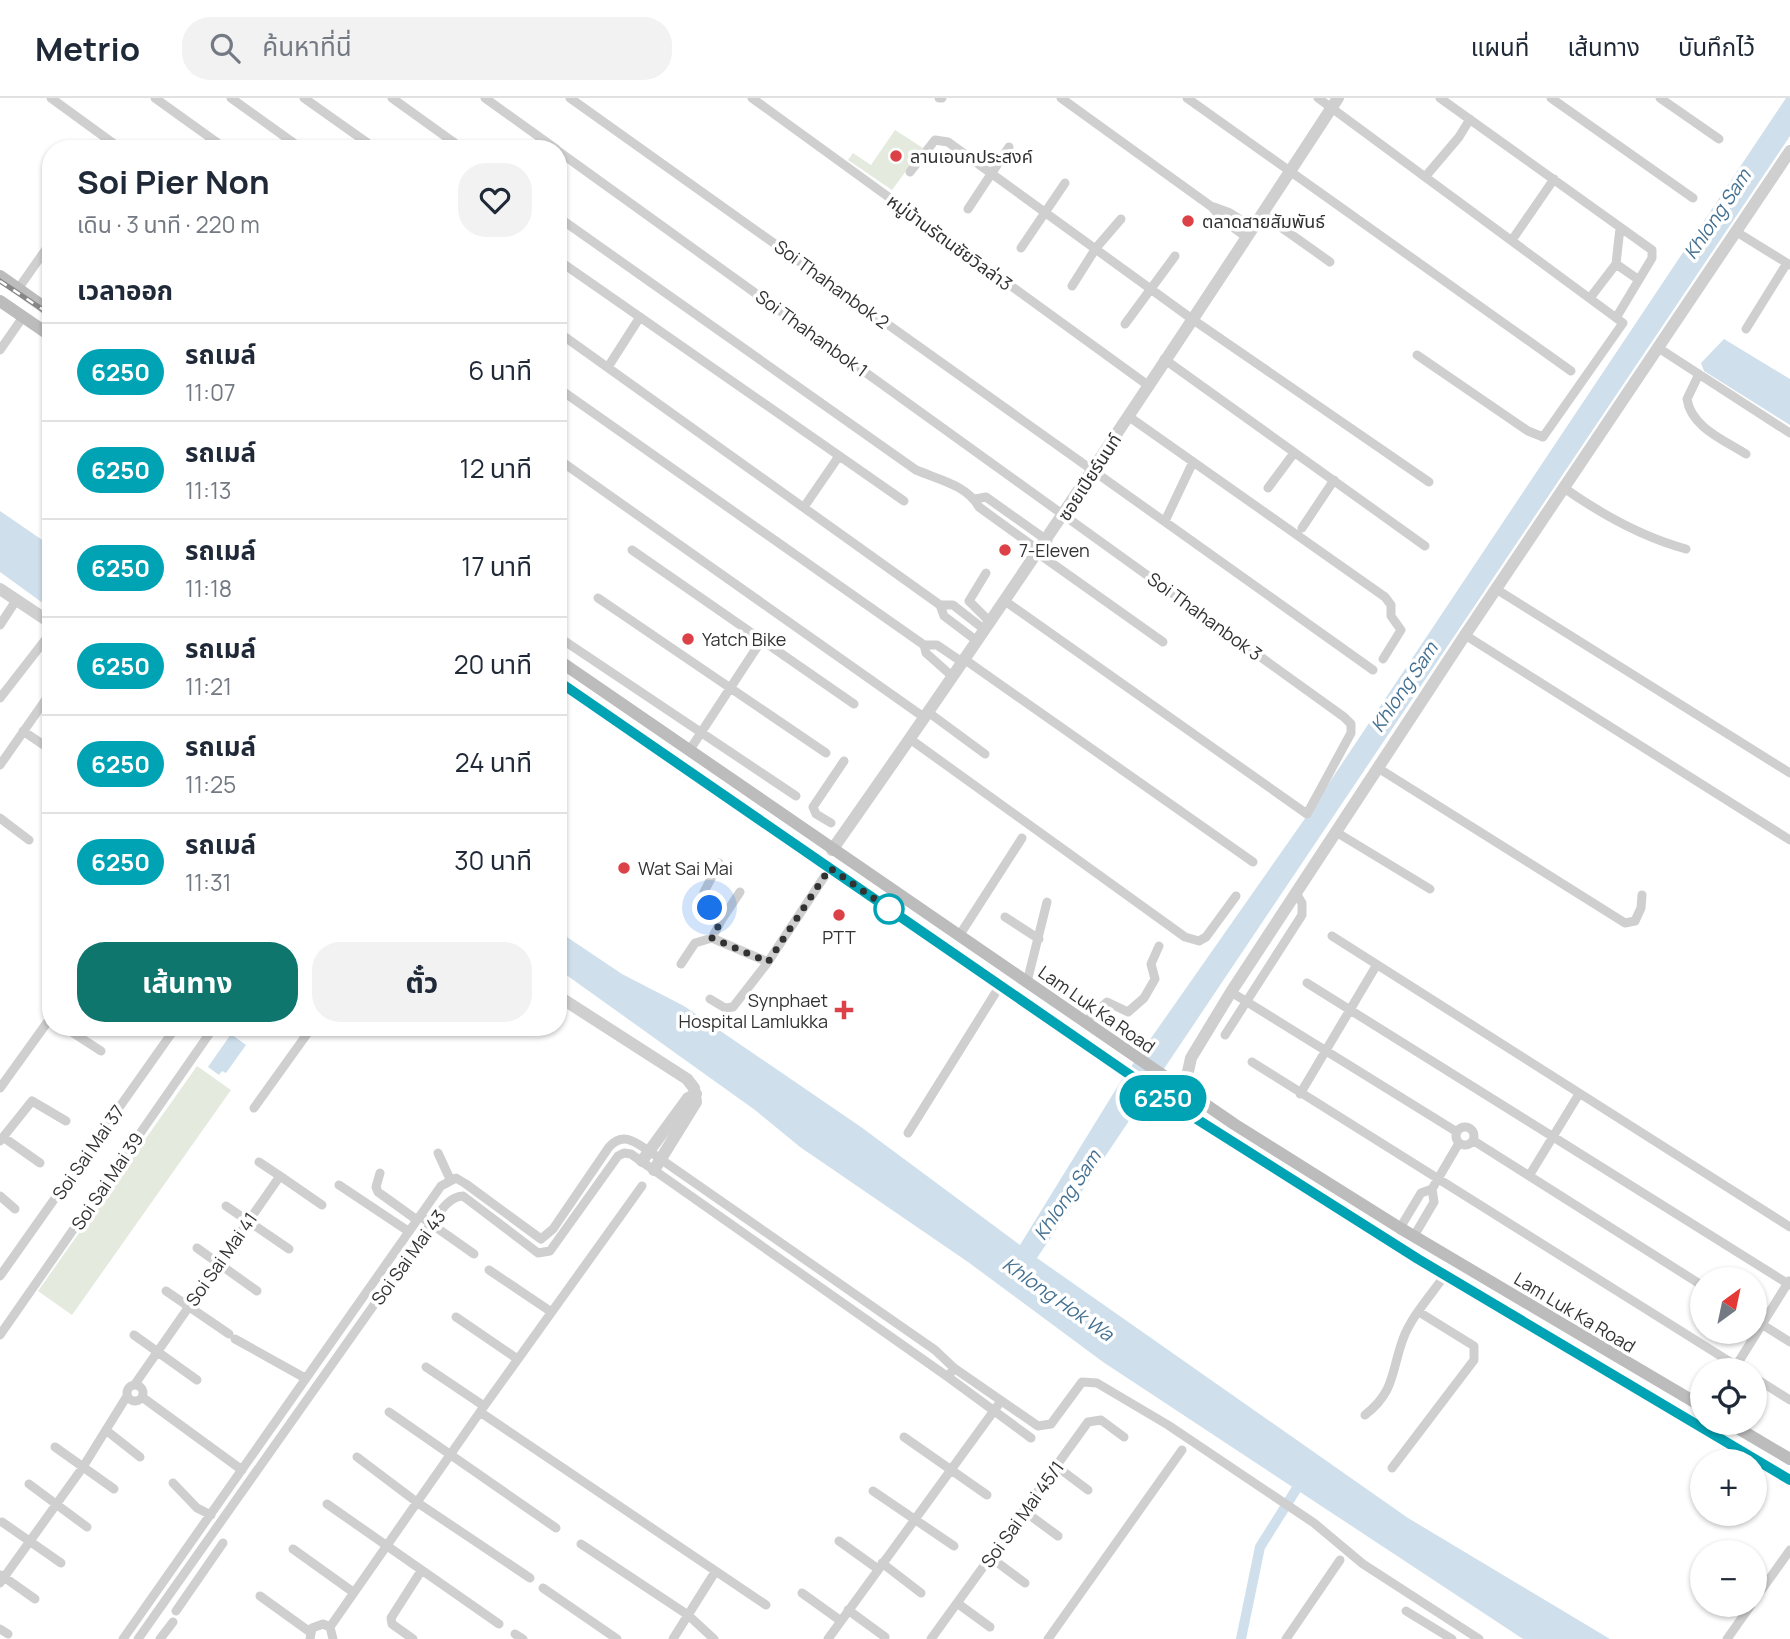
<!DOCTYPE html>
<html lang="th">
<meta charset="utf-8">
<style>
body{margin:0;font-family:Manrope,"Noto Sans Thai",sans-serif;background:#f2f2f3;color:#1f2937;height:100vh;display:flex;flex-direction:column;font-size:26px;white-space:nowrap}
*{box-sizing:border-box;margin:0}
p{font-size:23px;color:#747a83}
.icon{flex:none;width:38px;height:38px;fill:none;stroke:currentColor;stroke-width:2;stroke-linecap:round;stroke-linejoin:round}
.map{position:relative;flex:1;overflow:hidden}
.drawer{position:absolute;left:42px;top:42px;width:525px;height:896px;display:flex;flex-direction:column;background:#fff;border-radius:28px;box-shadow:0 2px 5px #0004}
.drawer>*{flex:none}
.badge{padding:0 14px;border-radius:23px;font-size:24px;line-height:46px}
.needle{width:46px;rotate:33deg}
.buttons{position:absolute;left:1690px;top:1169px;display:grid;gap:14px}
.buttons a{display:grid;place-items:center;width:77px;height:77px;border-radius:50%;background:#fff;box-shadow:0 2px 5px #0004;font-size:35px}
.you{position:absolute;width:35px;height:35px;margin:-18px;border:5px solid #fff;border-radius:50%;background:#1a73e8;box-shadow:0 0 0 10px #1a73e833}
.map>.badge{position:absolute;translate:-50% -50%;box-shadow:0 0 0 4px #fff}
h2{padding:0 35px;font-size:26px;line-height:63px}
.round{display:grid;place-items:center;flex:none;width:74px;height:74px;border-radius:28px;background:#f2f2f3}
.head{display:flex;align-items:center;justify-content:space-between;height:119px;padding:0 35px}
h1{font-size:33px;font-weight:700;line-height:52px}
.cta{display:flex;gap:14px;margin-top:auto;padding:14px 35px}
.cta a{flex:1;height:80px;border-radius:28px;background:#0f766e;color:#fff;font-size:28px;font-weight:700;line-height:80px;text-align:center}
.cta a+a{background:#f2f2f3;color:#1f2937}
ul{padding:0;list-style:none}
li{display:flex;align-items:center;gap:21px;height:98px;padding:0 35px;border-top:2px solid #e0e1e3}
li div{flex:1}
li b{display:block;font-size:26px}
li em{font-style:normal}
li .badge{min-width:77px;font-weight:700;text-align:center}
header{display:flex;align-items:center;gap:42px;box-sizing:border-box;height:98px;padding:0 35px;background:#fff;border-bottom:2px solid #e0e1e3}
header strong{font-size:33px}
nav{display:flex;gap:38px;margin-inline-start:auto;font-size:24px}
.search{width:490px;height:63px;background:#f2f2f3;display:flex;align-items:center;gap:18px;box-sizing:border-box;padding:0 24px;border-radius:28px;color:#747a83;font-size:26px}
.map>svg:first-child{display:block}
.green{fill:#e4eade}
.water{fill:#cfe0ec}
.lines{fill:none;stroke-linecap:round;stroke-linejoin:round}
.canal{stroke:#cfe0ec;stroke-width:10}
.minor{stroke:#cfcfcf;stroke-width:9}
.tertiary{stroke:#cfcfcf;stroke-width:12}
.secondary{stroke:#bcbcbc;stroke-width:12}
.rail-casing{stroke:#878787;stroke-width:5}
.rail{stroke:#fff;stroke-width:2.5;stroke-dasharray:8;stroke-linecap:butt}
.line-casing{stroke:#fff;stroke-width:16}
.line{stroke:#00a3b4;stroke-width:10}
.walk{stroke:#323232;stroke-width:7;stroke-dasharray:0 12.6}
.poi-dot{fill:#dc4147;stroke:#fff;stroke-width:2.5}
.stop-dot{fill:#fff;stroke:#00a3b4;stroke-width:3.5}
.labels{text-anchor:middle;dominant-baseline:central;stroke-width:7;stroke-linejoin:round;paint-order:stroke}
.poi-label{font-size:18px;fill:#323232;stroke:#fff;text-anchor:start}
.street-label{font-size:18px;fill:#323232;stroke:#fff}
.water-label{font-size:19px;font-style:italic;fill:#437091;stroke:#fff}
</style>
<header>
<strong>Metrio</strong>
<div class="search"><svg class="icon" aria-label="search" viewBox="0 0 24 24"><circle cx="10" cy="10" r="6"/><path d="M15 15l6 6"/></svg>ค้นหาที่นี่</div>
<nav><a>แผนที่</a><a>เส้นทาง</a><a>บันทึกไว้</a></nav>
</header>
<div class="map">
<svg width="1790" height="1541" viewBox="0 0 1790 1541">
<rect width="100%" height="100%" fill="#fff"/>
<path class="green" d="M 895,32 L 923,50 L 892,92 L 848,62 L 853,55 L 871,67 Z
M 197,968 L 231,992 L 72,1217 L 38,1193 Z"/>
<path class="water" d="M 1786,0 L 1790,0 L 1790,38 L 1037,1160 L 1408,1420 L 1610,1541 L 1523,1541 L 1103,1264 L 968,1164 L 800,1049 L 755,1012 L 558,871 L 558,833 L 622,876 L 684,908 L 861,1029 L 1020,1147 L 1121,983 L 1313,709 Z
M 1724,241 L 1790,281 L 1790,327 L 1704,273 L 1701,265 Z
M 0,413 L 51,448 L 51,511 L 0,474 Z
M 231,936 L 246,947 L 226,975 L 222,973 L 219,977 L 208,969 Z"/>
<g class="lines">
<path class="canal" d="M 1241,1541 L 1260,1449 L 1302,1382"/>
<path class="minor" d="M 51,0 L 121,51
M 155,0 L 226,51
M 231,0 L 302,51
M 304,0 L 376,51
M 392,0 L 463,51
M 485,0 L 556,51
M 570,0 L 1373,572
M 752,0 L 1149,288
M 939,0 L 942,0
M 1061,0 L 1212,109 L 1223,122 L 1246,139
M 1187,0 L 1571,273
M 1318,0 L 1623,225 L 1543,339 L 1528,333 L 1417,257
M 1440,0 L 1652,152 L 1652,160 L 1616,220
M 1551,0 L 1693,100
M 1660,0 L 1719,41
M 558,53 L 1344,619 L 1351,626 L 1351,635 L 1307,716 L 1005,503
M 910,74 L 935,42 L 948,44 L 1192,221 L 1429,384
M 1425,79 L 1459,39 L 1470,21
M 1214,109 L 1230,115 L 1252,129
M 968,111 L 1009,49
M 1261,115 L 1330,164
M 558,119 L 916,372 C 937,381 967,387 979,409 L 1041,454
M 1735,133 L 1790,167
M 1512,142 L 1554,81
M 1021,150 L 1065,85
M 558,162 L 904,403
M 1616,166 L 1639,182
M 1072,188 L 1096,150 L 1121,121
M 18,191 L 51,144
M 1590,200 L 1616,166 L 1620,130
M 1125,226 L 1175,158
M 1746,231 L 1787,165
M 558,234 L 940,507
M 1660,251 L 1790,335
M 0,252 L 23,219
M 1164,261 L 1425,448
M 608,269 L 640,219
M 1699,276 L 1687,301 C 1691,329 1724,342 1746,356
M 558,290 L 924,547 L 937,547 L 962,564
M 1128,318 L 1385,499 L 1391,507 L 1391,518 L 1401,532 L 1383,561
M 558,361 L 925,620
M 1268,390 L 1294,355
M 1564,390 C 1601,416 1642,439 1686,451
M 975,401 L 986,399 L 1048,443
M 804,409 L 839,358
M 1165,423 L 1193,364
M 1302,430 L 1334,382
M 632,452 L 854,606
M 1039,456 L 1163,544
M 986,475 L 969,503 L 990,524
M 1496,491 L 1790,675
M 598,500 L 826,655
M 0,527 L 17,501
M 1465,537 L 1790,742
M 563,542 L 796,698
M 977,543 L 944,518 L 940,507 L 953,507 L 985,532
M 924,547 L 926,555 L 953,579
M 964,561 L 1253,764
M 0,600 L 49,537
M 928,614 L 985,656
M 23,633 L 51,652
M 910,641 L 1185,839 L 1199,843 L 1206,839 L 1236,798
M 689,653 L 761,543
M 0,667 L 51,594
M 1378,670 L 1625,825 L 1635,823 L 1641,810 L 1642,797
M 0,720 L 29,742
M 831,725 L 816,716 L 813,709 L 844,663
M 1336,734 L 1430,791
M 719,765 L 704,794 L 711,810 L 722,821 L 712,840 L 768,864
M 1005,819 L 1039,841
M 722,821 L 740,794
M 959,838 L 1022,740
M 1332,838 L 1790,1129
M 681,866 L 695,845 L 712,840
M 1027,884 L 1047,804
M 1307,885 L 1790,1187
M 1231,894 L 1457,1034
M 710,901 L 725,910 L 733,909 L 768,864 L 830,770
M 1085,924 L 1107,904 L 1128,914 L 1144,900 L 1155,881 L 1151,866 L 1159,848
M 64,929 L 101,953
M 1225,937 L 1302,817 L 1302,805 L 1296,795
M 1252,964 L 1743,1272
M 0,990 L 51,919
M 1300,996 L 1376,868
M 254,1010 L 312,929
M1456 1038a9 9 0 1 1 18 0a9 9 0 1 1-18 0Z
M 908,1035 L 1001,886
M 3,1039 L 40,1065
M 0,1043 L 32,1003 L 66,1023
M 1474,1043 L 1703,1188
M 438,1055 L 450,1081
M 259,1064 L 280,1078
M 380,1075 L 376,1089 L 378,1094 L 417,1122
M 1529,1078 L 1579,996
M 339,1087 L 408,1133
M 0,1098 L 15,1111
M 226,1108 L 289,1151
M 420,1118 L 474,1156
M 1400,1130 L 1421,1095 L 1432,1091 L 1459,1045
M 1414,1138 L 1434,1104 L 1432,1091
M 197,1150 L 257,1193
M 489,1172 L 550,1213
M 0,1178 L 176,929
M 166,1193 L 229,1236
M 456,1219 L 516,1260
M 1755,1222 L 1790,1244
M 0,1237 L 214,929
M 134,1237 L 197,1282
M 235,1241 L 305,1280
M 1736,1268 L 1789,1183
M 426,1269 L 484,1308
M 948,1279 L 1031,1340
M 1755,1280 L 1790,1302
M 135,1286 L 280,1078 L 322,1107
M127 1295a8 8 0 1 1 16 0a8 8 0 1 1-16 0Z
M 142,1299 L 242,1372
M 389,1314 L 556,1430
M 480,1314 L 642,1088
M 1365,1317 C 1395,1294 1391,1274 1403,1241 C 1411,1219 1431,1197 1445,1177
M 107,1333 L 140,1359
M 904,1339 L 987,1397
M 55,1349 L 114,1391
M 357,1359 L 418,1405 L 530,1480
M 1056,1368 L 1088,1392
M 1392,1370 L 1474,1262 L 1474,1248 L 1419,1214
M 173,1385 L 197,1410 L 211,1417
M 29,1386 L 87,1429
M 873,1393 L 954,1448
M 327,1406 L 499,1526
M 1024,1413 L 1058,1438
M 2,1424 L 61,1465
M 839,1443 L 878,1471
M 581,1446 L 688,1517 L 714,1541
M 293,1451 L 353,1494
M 990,1459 L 1025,1485
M 882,1465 L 921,1495
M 1,1477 L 35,1501
M 0,1485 L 83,1369 L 127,1298
M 543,1490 L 617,1541
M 802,1495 L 841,1523
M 260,1498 L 310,1534
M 1755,1501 L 1790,1452
M 957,1505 L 990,1529
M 848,1512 L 885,1539
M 176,1513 L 223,1445
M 1406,1513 L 1452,1541
M 330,1529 L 480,1314 L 766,1507
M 0,1531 L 8,1536
M 515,1536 L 523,1541
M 123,1541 L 441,1088 L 456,1080 L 466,1086 L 541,1141 L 553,1131 L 609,1049 C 623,1034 634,1043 649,1053 L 935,1252 L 954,1270 L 1038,1328 L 1051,1326 L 1082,1284 L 1097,1285 L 1168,1327 L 1314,1425 L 1363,1466 L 1479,1541
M 138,1541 L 431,1126 C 440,1114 448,1099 463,1098 L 538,1155 L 550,1153 L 618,1058 L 624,1055 L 631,1056 L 948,1279 L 954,1270
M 160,1541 L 173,1524
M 310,1541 L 312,1530 L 323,1526 L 330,1529 L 333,1541
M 413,1541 L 392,1526 L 391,1520 L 421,1473
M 673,1541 L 715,1474
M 828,1541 L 1001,1303
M 931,1541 L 1088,1324 L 1101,1322 L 1124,1339
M 1048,1541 L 1182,1352
M 1286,1541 L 1340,1462
M 1727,1541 L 1751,1507"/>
<path class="tertiary" d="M 0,491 L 51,525
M 832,752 C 1006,505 1173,253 1338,0
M 558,898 L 687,981 L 694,990 L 696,1004 L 654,1072
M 1184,992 L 1191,960 L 1231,894 L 1465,537 L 1790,53
M 642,1063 L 688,1000 L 696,996"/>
<path class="secondary" d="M 0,178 L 51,214
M 0,203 L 51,238
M 558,562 L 1234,1026 L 1400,1130 L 1703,1309
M 558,583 L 1165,1001 L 1418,1161 L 1790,1382
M 1729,1325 L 1790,1361"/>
<g class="rail-casing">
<path id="rail" d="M 0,183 L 51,217"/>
</g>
<use href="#rail" class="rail"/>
</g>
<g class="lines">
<g class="line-casing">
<path id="line" d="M 558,583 L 1165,1001 L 1418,1161 L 1790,1382"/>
</g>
<use href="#line" class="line"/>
<path class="walk" d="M 710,810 L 722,821 L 712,840 L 768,864 L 830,770 L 895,815 L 889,811"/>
</g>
<g class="poi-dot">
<circle cx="896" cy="58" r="7"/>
<circle cx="1188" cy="123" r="7"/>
<circle cx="1005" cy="452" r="7"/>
<circle cx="688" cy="541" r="7"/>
<circle cx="624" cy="770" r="7"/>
<circle cx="839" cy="817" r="7"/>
<path d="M840.5 901.5h7v7h7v7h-7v7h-7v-7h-7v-7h7z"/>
</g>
<circle class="stop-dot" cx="889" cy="811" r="14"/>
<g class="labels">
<g class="poi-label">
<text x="910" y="58">ลานเอนกประสงค์</text>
<text x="1202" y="123">ตลาดสายสัมพันธ์</text>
<text x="1019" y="452">7-Eleven</text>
<text x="702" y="541">Yatch Bike</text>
<text x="638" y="770">Wat Sai Mai</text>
<text x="839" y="839" text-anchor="middle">PTT</text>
<text x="828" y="902" text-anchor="end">Synphaet<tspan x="828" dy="21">Hospital Lamlukka</tspan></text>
</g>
<g class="street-label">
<text transform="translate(950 144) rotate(36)">หมู่บ้านรัตนชัยวิลล่า3</text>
<text transform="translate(832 186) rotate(36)">Soi Thahanbok 2</text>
<text transform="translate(812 235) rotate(36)">Soi Thahanbok 1</text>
<text transform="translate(1089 379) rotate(-57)">ซอยเปียร์นนท์</text>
<text transform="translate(1205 518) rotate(36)">Soi Thahanbok 3</text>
<text transform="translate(1097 911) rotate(35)">Lam Luk Ka Road</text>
<text transform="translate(88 1054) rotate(-55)">Soi Sai Mai 37</text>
<text transform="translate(107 1083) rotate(-56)">Soi Sai Mai 39</text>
<text transform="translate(408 1159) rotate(-54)">Soi Sai Mai 43</text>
<text transform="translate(221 1161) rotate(-55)">Soi Sai Mai 41</text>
<text transform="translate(1575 1214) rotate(31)">Lam Luk Ka Road</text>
<text transform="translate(1022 1416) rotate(-54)">Soi Sai Mai 45/1</text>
</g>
<g class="water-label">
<text transform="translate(1717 116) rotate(-56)">Khlong Sam</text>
<text transform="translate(1404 589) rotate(-56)">Khlong Sam</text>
<text transform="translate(1067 1097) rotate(-56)">Khlong Sam</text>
<text transform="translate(1058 1201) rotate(35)">Khlong Hok Wa</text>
</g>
</g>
</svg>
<div class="buttons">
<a><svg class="needle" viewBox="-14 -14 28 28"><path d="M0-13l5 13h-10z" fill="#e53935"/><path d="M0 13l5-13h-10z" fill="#747a83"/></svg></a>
<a><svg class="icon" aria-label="locate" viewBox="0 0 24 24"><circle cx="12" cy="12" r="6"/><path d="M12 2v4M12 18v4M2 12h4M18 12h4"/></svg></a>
<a>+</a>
<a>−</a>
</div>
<div class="you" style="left:710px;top:810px"></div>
<b class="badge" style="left:1163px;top:1000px;background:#00a3b4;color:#fff">6250</b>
<section class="drawer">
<div class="head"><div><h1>Soi Pier Non</h1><p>เดิน · 3 นาที · 220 m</p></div><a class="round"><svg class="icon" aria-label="heart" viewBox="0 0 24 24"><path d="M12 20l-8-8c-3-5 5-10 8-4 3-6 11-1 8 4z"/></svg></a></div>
<h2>เวลาออก</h2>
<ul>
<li><span class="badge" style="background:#00a3b4;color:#fff">6250</span><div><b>รถเมล์</b><p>11:07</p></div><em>6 นาที</em></li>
<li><span class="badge" style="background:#00a3b4;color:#fff">6250</span><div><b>รถเมล์</b><p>11:13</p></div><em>12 นาที</em></li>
<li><span class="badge" style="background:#00a3b4;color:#fff">6250</span><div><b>รถเมล์</b><p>11:18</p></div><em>17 นาที</em></li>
<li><span class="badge" style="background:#00a3b4;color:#fff">6250</span><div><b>รถเมล์</b><p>11:21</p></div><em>20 นาที</em></li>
<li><span class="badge" style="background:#00a3b4;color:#fff">6250</span><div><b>รถเมล์</b><p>11:25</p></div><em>24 นาที</em></li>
<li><span class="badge" style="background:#00a3b4;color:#fff">6250</span><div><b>รถเมล์</b><p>11:31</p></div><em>30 นาที</em></li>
</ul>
<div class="cta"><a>เส้นทาง</a><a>ตั๋ว</a></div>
</section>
</div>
